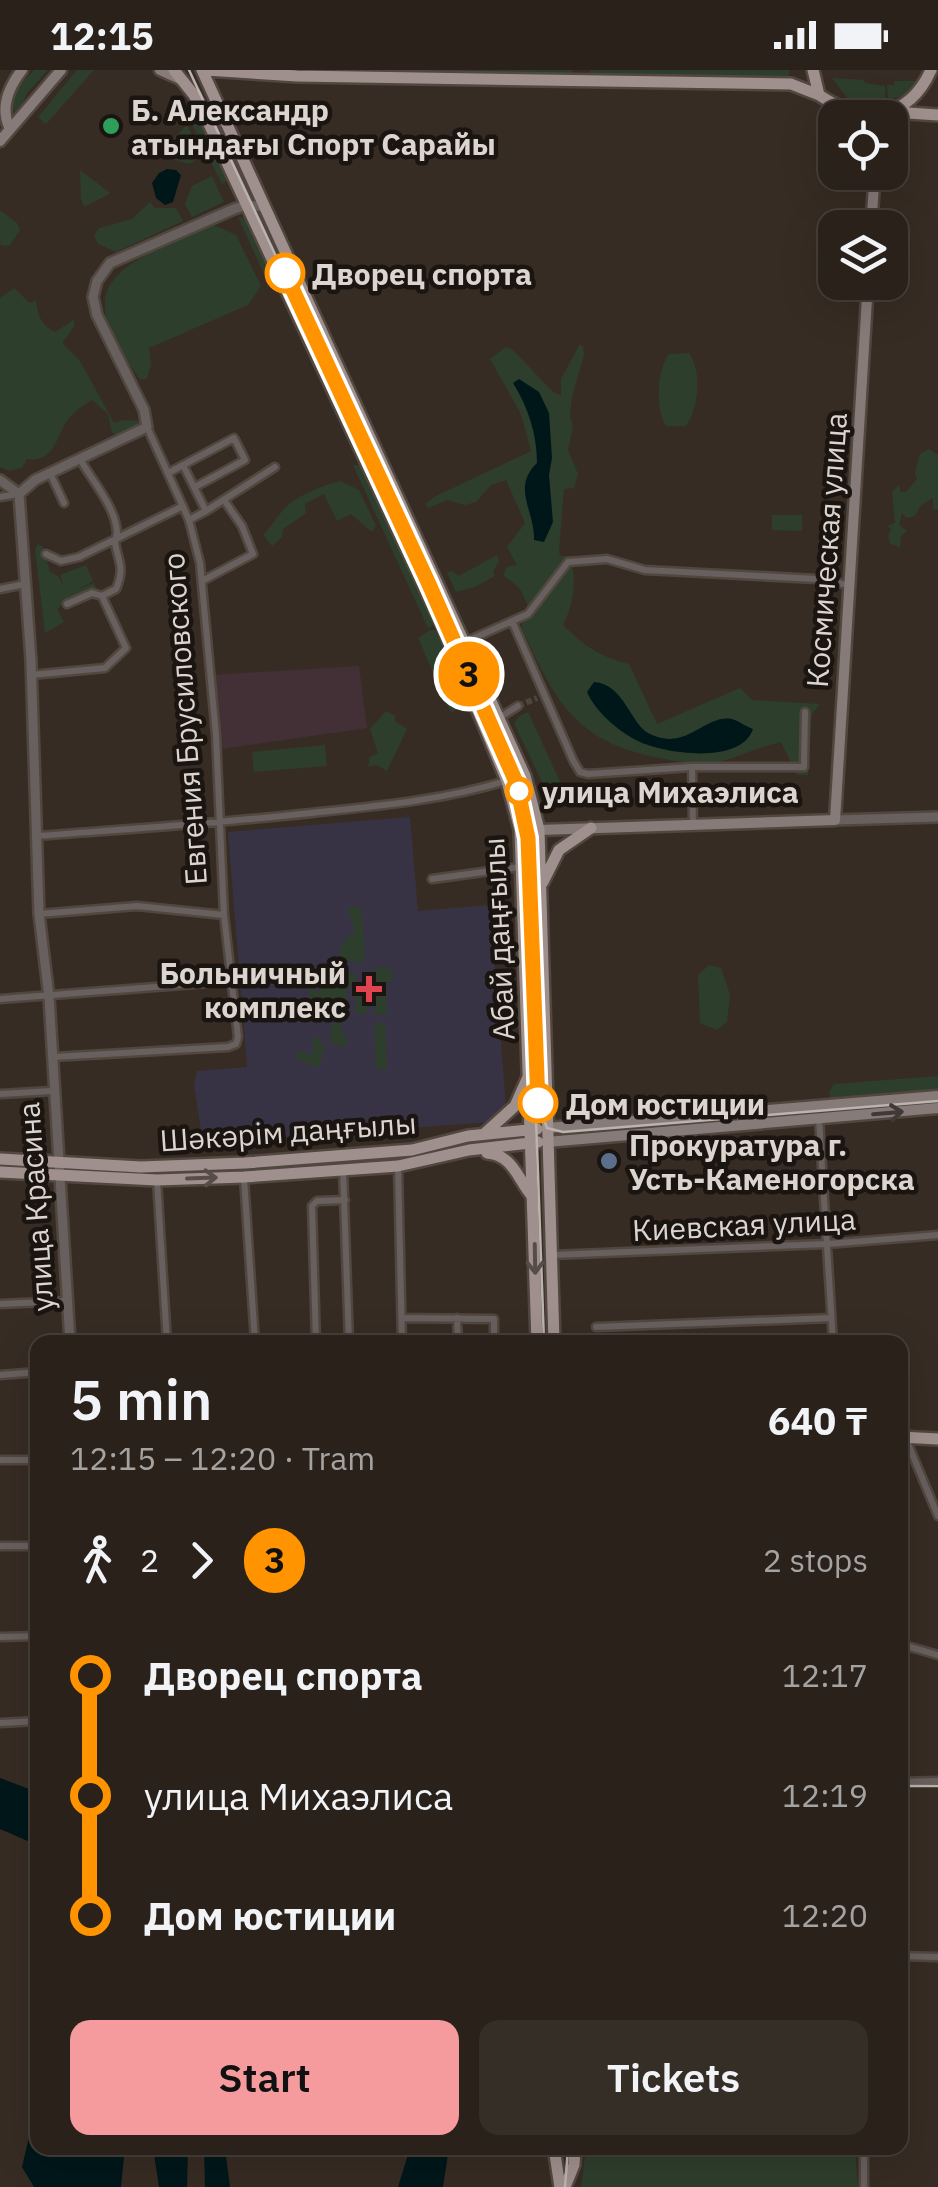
<!DOCTYPE html>
<meta charset="utf-8">
<style>
body{margin:0;font-family:"IBM Plex Sans",sans-serif;background:#352e27;color:#f1f3f6;height:100vh;display:flex;flex-direction:column;font-size:38px;white-space:nowrap}
*{box-sizing:border-box;margin:0}
p{font-size:32px;color:#a5a3a2}
.icon{flex:none;width:55px;height:55px;fill:none;stroke:currentColor;stroke-width:2;stroke-linecap:round;stroke-linejoin:round}
.map{position:relative;flex:1;overflow:hidden}
.details{position:absolute;left:30px;top:1265px;width:878px;height:820px;display:flex;flex-direction:column;background:#29211a;border-radius:20px;box-shadow:0 10px 40px #0002,0 0 0 2px #453e39}
.details>*{flex:none}
.badge{padding:0 20px;border-radius:32px;font-size:35px;line-height:65px}
.fabs{position:absolute;left:818px;top:30px;display:grid;gap:20px}
.fabs a{display:grid;place-items:center;width:90px;height:90px;border-radius:20px;background:#29211a;box-shadow:0 10px 40px #0002,0 0 0 2px #453e39;font-size:50px}
.map>.badge{position:absolute;translate:-50% -50%;box-shadow:0 0 0 5px #fff}
.legs{display:flex;align-items:center;gap:15px;height:110px;padding:0 40px;font-size:32px}
.legs p{margin-inline-start:auto}
.head{display:flex;align-items:center;justify-content:space-between;height:170px;padding:0 40px}
h1{font-size:55px;font-weight:600;line-height:75px}
.cta{display:flex;gap:20px;margin-top:auto;padding:20px 40px}
.cta a{flex:1;height:115px;border-radius:20px;background:#f59b9e;color:#111;font-size:40px;font-weight:600;line-height:115px;text-align:center}
.cta a+a{background:#352e27;color:#f1f3f6}
ul{padding:0 40px;list-style:none}
li{display:flex;align-items:center;gap:35px;height:120px;font-size:38px}
li i{display:grid;place-items:center;width:15px;height:100%;margin:0 12px;background:currentColor}
li i::after{content:'';width:25px;height:25px;margin:-12px;border:8px solid;border-radius:50%;background:#29211a}
li p{margin-inline-start:auto}
li:first-child i{background:linear-gradient(#0000 50%,currentColor 0)}
li:last-child i{background:linear-gradient(currentColor 50%,#0000 0)}
.status{display:flex;justify-content:space-between;align-items:center;height:70px;padding:0 50px;background:#29211a;direction:ltr}
.status svg{height:28px;fill:currentColor}
.map>svg:first-child{display:block}
.industrial{fill:#433037}
.medical{fill:#373344}
.green{fill:#2e3e2c}
.water{fill:#001719}
.lines{fill:none;stroke-linecap:round;stroke-linejoin:round}
.minor-tunnel{stroke:#50453d;stroke-width:6;stroke-dasharray:6 3;stroke-linecap:butt}
.minor-casing{stroke:#51473f;stroke-width:11}
.tertiary-casing{stroke:#51473f;stroke-width:14}
.secondary-casing{stroke:#51473f;stroke-width:15}
.primary-casing{stroke:#51473f;stroke-width:16}
.minor{stroke:#68605e;stroke-width:6}
.tertiary{stroke:#68605e;stroke-width:9}
.secondary{stroke:#877b79;stroke-width:10}
.primary{stroke:#a0908d;stroke-width:11}
.tram{stroke:#bbb3ad;stroke-width:2.5}
.oneway{stroke:#403935}
.oneway2{stroke:#564c49}
.line-1-casing{stroke:#fff;stroke-width:22}
.line-1{stroke:#ff9300;stroke-width:15}
.leisure-dot{fill:#2e9e5b;stroke:#1a1511;stroke-width:4}
.stop-1-dot{fill:#fff;stroke:#ff9300;stroke-width:5}
.health-dot{fill:#e0444e;stroke:#1a1511;stroke-width:4}
.service-dot{fill:#5c6f8a;stroke:#1a1511;stroke-width:4}
.labels{text-anchor:middle;dominant-baseline:central;stroke-width:9;stroke-linejoin:round;paint-order:stroke}
.poi-label{font-size:30px;font-weight:bold;fill:#dcd5cf;stroke:#1a1511;text-anchor:start}
.stop-label{font-size:30px;font-weight:bold;fill:#dcd5cf;stroke:#1a1511;text-anchor:start}
.street-label{font-size:30px;fill:#dcd5cf;stroke:#1a1511}
</style>
<div class="status"><b>12:15</b><svg viewBox="0 0 49 12"><path d="M0 12V9h3v3zM5 12V6h3v6zM10 12V3h3v9zM15 12V0h3v12zM26 1h20v11H26zM47 4h2v5h-2z"/></svg></div>
<div class="map">
<svg width="938" height="2117" viewBox="0 0 938 2117">
<rect width="100%" height="100%" fill="#372c23"/>
<path class="industrial" d="M 359,596 L 367,658 L 221,679 L 212,605 Z"/>
<path class="medical" d="M 410,747 L 418,841 L 490,835 L 506,1036 L 492,1052 L 203,1073 L 194,1015 L 197,1001 L 247,997 L 228,762 Z"/>
<path class="green" d="M 34,0 L 48,0 L 27,23 L 20,41 L 15,42 L 10,37 L 11,24 Z
M 77,0 L 94,0 L 46,54 L 38,47 Z
M 348,0 L 572,0 L 571,5 Z
M 590,0 L 789,0 L 789,10 L 590,5 Z
M 832,8 L 864,10 L 865,13 L 885,16 L 885,32 L 849,30 Z
M 894,11 L 917,11 L 910,24 L 888,30 L 887,15 L 894,15 Z
M 194,41 L 227,111 L 222,114 L 190,50 Z
M 187,55 L 202,85 L 190,94 L 174,90 L 165,77 Z
M 80,100 L 109,122 L 109,124 L 84,137 L 81,129 Z
M 212,106 L 224,132 L 192,147 L 185,134 L 192,116 Z
M 150,132 L 155,138 L 176,138 L 183,151 L 116,182 L 98,174 L 94,165 L 99,158 L 132,149 Z
M 0,140 L 17,153 L 20,160 L 10,175 L 3,176 L 0,174 Z
M 238,147 L 248,149 L 273,205 L 265,206 Z
M 212,154 L 236,165 L 261,216 L 248,235 L 149,278 L 151,294 L 147,309 L 140,309 C 62,206 127,195 212,154 Z
M 14,218 L 30,233 L 36,231 C 38,246 41,255 55,262 L 74,250 L 74,257 L 62,273 L 80,291 L 114,353 L 123,350 L 139,351 L 139,355 L 118,365 L 112,363 L 108,344 L 92,330 C 82,336 73,342 66,352 C 56,370 52,393 27,389 L 22,398 L 9,401 L 0,397 L 0,228 Z
M 580,274 L 583,276 L 584,285 L 572,327 L 570,346 L 573,357 L 568,380 L 578,404 L 574,418 L 564,419 L 559,480 L 560,486 L 570,486 C 577,509 574,534 563,555 C 584,576 600,587 629,594 L 657,654 L 740,618 L 752,630 L 820,634 L 812,644 L 808,705 L 797,705 L 781,672 C 758,677 737,688 714,693 C 696,696 677,691 660,688 C 574,672 555,630 521,557 L 529,540 C 520,515 521,520 503,505 L 507,497 L 517,495 L 507,477 L 525,453 L 506,410 L 491,415 L 476,432 L 465,435 L 447,430 L 428,438 L 425,434 L 436,426 L 531,381 L 521,344 L 490,289 L 506,277 L 513,280 L 554,323 L 561,325 L 561,309 Z
M 689,283 C 702,301 699,338 686,356 L 666,356 C 655,339 657,299 669,284 Z
M 929,379 L 938,385 L 938,440 L 933,439 L 933,428 L 921,435 L 915,446 L 907,448 L 902,443 L 899,455 L 907,461 L 901,466 L 900,477 L 890,474 L 888,466 L 891,459 L 887,456 L 895,453 L 892,422 L 899,415 L 901,422 L 906,422 L 917,409 L 915,403 L 920,384 Z
M 353,395 L 362,395 L 436,554 L 428,558 Z
M 340,411 L 359,420 L 376,456 L 372,462 L 351,444 L 337,451 L 324,424 L 305,434 L 306,443 L 283,459 L 282,467 L 272,476 L 263,465 C 272,456 280,442 288,435 C 303,423 322,416 340,411 Z
M 772,445 L 802,445 L 802,461 L 772,460 Z
M 38,474 L 43,477 L 50,502 L 58,506 L 63,515 L 60,505 L 86,495 L 93,511 L 78,519 L 94,513 L 96,518 L 63,533 L 57,539 L 64,552 L 45,563 L 35,479 Z
M 497,485 L 499,492 L 493,501 L 495,506 L 475,517 L 456,522 L 447,503 L 451,501 L 459,506 Z
M 430,560 L 435,560 L 461,612 L 457,614 L 466,634 L 451,643 L 418,568 Z
M 386,641 L 395,646 L 395,651 L 407,659 L 387,701 L 377,695 L 368,697 L 370,687 L 378,683 L 370,659 Z
M 528,642 L 563,718 L 548,725 L 514,653 L 519,646 Z
M 325,675 L 327,696 L 254,702 L 252,682 Z
M 361,837 L 365,880 L 363,893 L 339,890 L 341,876 L 355,860 L 347,838 Z
M 709,895 L 721,898 L 730,925 L 727,952 L 717,960 L 700,953 L 698,905 Z
M 318,897 L 332,906 L 337,900 L 355,904 L 356,918 L 366,918 L 368,942 L 358,944 L 354,941 L 357,935 L 350,916 L 347,918 L 344,947 L 340,949 L 342,963 L 348,971 L 343,978 L 330,972 L 330,958 L 337,951 L 323,936 L 316,940 L 310,938 L 308,911 L 314,914 L 316,923 L 325,915 L 323,909 L 315,906 L 313,902 Z
M 392,897 L 392,912 L 386,913 L 387,944 L 375,945 L 373,898 Z
M 374,953 L 385,953 L 387,999 L 376,1000 Z
M 310,968 L 319,968 L 325,980 L 318,998 L 294,987 L 298,981 L 311,985 L 314,979 Z
M 938,1006 L 938,1020 L 831,1030 L 829,1022 L 834,1014 Z
M 406,1086 L 407,1090 L 256,1100 L 255,1097 Z
M 586,2078 L 855,2079 L 858,2117 L 581,2117 Z"/>
<path class="water" d="M 167,99 L 176,100 L 181,105 L 173,132 L 165,135 L 156,128 L 152,113 L 159,103 Z
M 519,309 L 539,322 L 549,343 L 552,388 L 549,405 L 553,452 L 544,472 L 534,470 C 535,440 511,418 537,393 C 537,364 528,337 513,313 Z
M 594,612 C 625,614 630,655 650,664 C 687,682 704,644 732,649 C 737,650 747,657 753,659 C 741,695 665,684 638,671 C 619,662 595,641 587,622 Z
M 0,1708 L 37,1722 L 37,1775 L 0,1759 Z
M 37,2033 L 38,2078 L 133,2078 L 124,2087 L 121,2117 L 34,2117 L 22,2097 Z
M 153,2078 L 188,2078 L 187,2117 L 159,2117 Z
M 204,2078 L 225,2078 L 230,2117 L 205,2117 Z
M 410,2078 L 449,2078 L 443,2117 L 398,2117 Z"/>
<g class="lines">
<path class="minor-tunnel" d="M 518,636 L 537,628"/>
<g class="minor-casing">
<path id="minor" d="M 183,395 L 206,441 L 275,397
M 170,402 L 234,368 L 245,390 L 195,417
M 50,403 L 64,433
M 0,427 L 18,424
M 189,450 L 206,441
M 46,484 L 61,491 L 79,487 L 183,436
M 202,511 L 253,484 L 242,456 L 224,430
M 0,519 L 25,514
M 67,534 L 92,523 L 102,526 L 116,519 C 126,496 117,491 115,471 C 115,468 117,466 117,463 C 116,437 92,411 80,389
M 512,551 L 573,690 L 580,702 L 588,704 L 692,697 L 804,697 L 805,642
M 465,572 L 528,544 L 568,492 L 607,489 L 645,500 L 817,509 L 848,515
M 31,605 L 105,598 L 126,578 L 102,526
M 499,648 L 518,636
M 692,697 L 693,755
M 37,766 C 129,759 220,753 311,743 C 378,736 443,730 506,711
M 432,809 L 520,797
M 39,844 L 137,836 L 224,845
M 0,929 L 233,911
M 53,987 L 228,977 L 236,974 L 238,967 L 224,845 L 216,665 L 200,493 L 189,450 L 147,357
M 0,1024 L 52,1021
M 819,1049 L 833,1272
M 398,1096 L 402,1272
M 343,1099 L 349,1272
M 244,1108 L 255,1272
M 157,1110 L 167,1272
M 552,1185 L 827,1174 L 938,1165
M 0,1234 L 67,1231
M 402,1248 L 494,1249 L 494,1272
M 457,1248 L 458,1272
M 596,1257 L 831,1248
M 316,1272 L 312,1136 L 317,1131 L 345,1130
M 0,1305 L 38,1302
M 906,1369 L 938,1446
M 0,1390 L 38,1390
M 0,1476 L 38,1476
M 0,1567 L 38,1566
M 900,1574 L 938,1585
M 0,1653 L 38,1651
M 900,1712 L 938,1711
M 900,1886 L 938,1887
M 864,2117 L 864,2078"/>
</g>
<g class="tertiary-casing">
<path id="tertiary" d="M 0,410 L 19,424
M 835,750 L 938,747
M 70,1272 L 49,927 L 39,844 L 31,590 L 19,424 L 35,410 L 147,357 L 144,340 L 97,245 L 93,227 L 97,211 L 110,193 L 234,139 L 246,135 L 265,137"/>
</g>
<g class="secondary-casing">
<path id="secondary" d="M 160,0 L 180,9
M 10,59 C 0,39 8,18 22,0
M 0,71 L 61,0
M 871,158 L 875,102
M 539,760 L 835,750 L 868,212
M 547,1058 L 938,1026
M 547,1072 L 938,1038"/>
</g>
<g class="primary-casing">
<path id="primary" d="M 174,0 L 194,25 L 209,54 L 441,552 L 507,711 L 520,760 L 537,1272
M 202,0 L 506,664 L 525,706 L 539,760 L 554,1272
M 206,0 L 297,6 L 791,14 L 819,25
M 813,0 L 819,25 C 863,54 908,51 931,0
M 894,42 L 938,45
M 543,812 L 559,780 L 591,758
M 484,1064 L 515,1036 L 528,1007
M 487,1083 C 513,1085 517,1108 532,1126
M 0,1089 L 141,1097 L 245,1093 L 412,1080 L 468,1066 L 537,1059
M 0,1102 L 157,1110 L 244,1107 L 398,1096 L 469,1080 L 538,1072
M 900,1367 L 938,1369
M 554,2078 L 560,2117
M 565,2117 L 574,2095 L 575,2078"/>
</g>
<use href="#minor" class="minor"/>
<use href="#tertiary" class="tertiary"/>
<use href="#secondary" class="secondary"/>
<use href="#primary" class="primary"/>
<path class="tram" d="M 189,0 L 428,512 L 501,675 L 525,743 L 544,1272
M 540,1039 L 547,1058 L 563,1062 L 938,1031
M 900,1716 L 938,1716
M 565,2117 L 568,2078"/>
</g>
<defs><path id="oneway-shaft" d="M-6 0H5M1.5-3L5.5 0L1.5 3" fill="none" stroke-width="1.6" stroke-linecap="round" stroke-linejoin="round" transform="scale(2.5)"/></defs>
<use class="oneway" href="#oneway-shaft" transform="translate(888 1043) rotate(-5)"/>
<g class="oneway2">
<use href="#oneway-shaft" transform="translate(202 1108) rotate(-2)"/>
<use href="#oneway-shaft" transform="translate(535 1189) rotate(89)"/>
</g>
<g class="lines">
<g class="line-1-casing">
<path id="line-1" d="M 285,203 L 428,512 L 516,712 L 528,768 L 538,1033"/>
</g>
<use href="#line-1" class="line-1"/>
</g>
<circle class="leisure-dot" cx="111" cy="56" r="10"/>
<g class="stop-1-dot">
<circle cx="285" cy="203" r="18"/>
<circle cx="519" cy="721" r="12"/>
<circle cx="538" cy="1033" r="18"/>
</g>
<path class="health-dot" d="M364 904h10v10h10v10h-10v10h-10v-10h-10v-10h10z"/>
<circle class="service-dot" cx="609" cy="1091" r="10"/>
<g class="labels">
<g class="poi-label">
<text x="131" y="39">Б. Александр<tspan x="131" dy="34">атындағы Спорт Сарайы</tspan></text>
<text x="346" y="902" text-anchor="end">Больничный<tspan x="346" dy="34">комплекс</tspan></text>
<text x="629" y="1074">Прокуратура г.<tspan x="629" dy="34">Усть-Каменогорска</tspan></text>
</g>
<g class="stop-label">
<text x="312" y="203">Дворец спорта</text>
<text x="542" y="721">улица Михаэлиса</text>
<text x="566" y="1033">Дом юстиции</text>
</g>
<g class="street-label">
<text transform="translate(826 480) rotate(-86)">Космическая улица</text>
<text transform="translate(184 649) rotate(-94)">Евгения Брусиловского</text>
<text transform="translate(498 869) rotate(-93)">Абай даңғылы</text>
<text transform="translate(288 1061) rotate(-4)">Шәкәрім даңғылы</text>
<text transform="translate(35 1137) rotate(-94)">улица Красина</text>
<text transform="translate(744 1154) rotate(-3)">Киевская улица</text>
</g>
</g>
</svg>
<div class="fabs">
<a><svg class="icon" aria-label="locate" viewBox="0 0 24 24"><circle cx="12" cy="12" r="6"/><path d="M12 2v4M12 18v4M2 12h4M18 12h4"/></svg></a>
<a><svg class="icon" aria-label="layers" viewBox="0 0 24 24"><path d="M12 4l9 5-9 5-9-5zM3 14l9 5 9-5"/></svg></a>
</div>
<b class="badge" style="left:469px;top:604px;background:#ff9300;color:#111">3</b>
<section class="details">
<div class="head"><div><h1>5 min</h1><p>12:15 – 12:20 · Tram</p></div><b>640 ₸</b></div>
<div class="legs"><svg class="icon" aria-label="walk" viewBox="0 0 24 24"><circle cx="13" cy="4" r="2"/><path d="M13 8l-2 6 4 7M11 14l-3 7M7 12l3-4h3l4 4"/></svg>2<svg class="icon" aria-label="forward" viewBox="0 0 24 24"><path d="M9 5l7 7-7 7"/></svg><b class="badge" style="background:#ff9300;color:#111">3</b><p>2 stops</p></div>
<ul>
<li><i style="color:#ff9300"></i><b>Дворец спорта</b><p>12:17</p></li>
<li><i style="color:#ff9300"></i><span>улица Михаэлиса</span><p>12:19</p></li>
<li><i style="color:#ff9300"></i><b>Дом юстиции</b><p>12:20</p></li>
</ul>
<div class="cta"><a>Start</a><a>Tickets</a></div>
</section>
</div>
